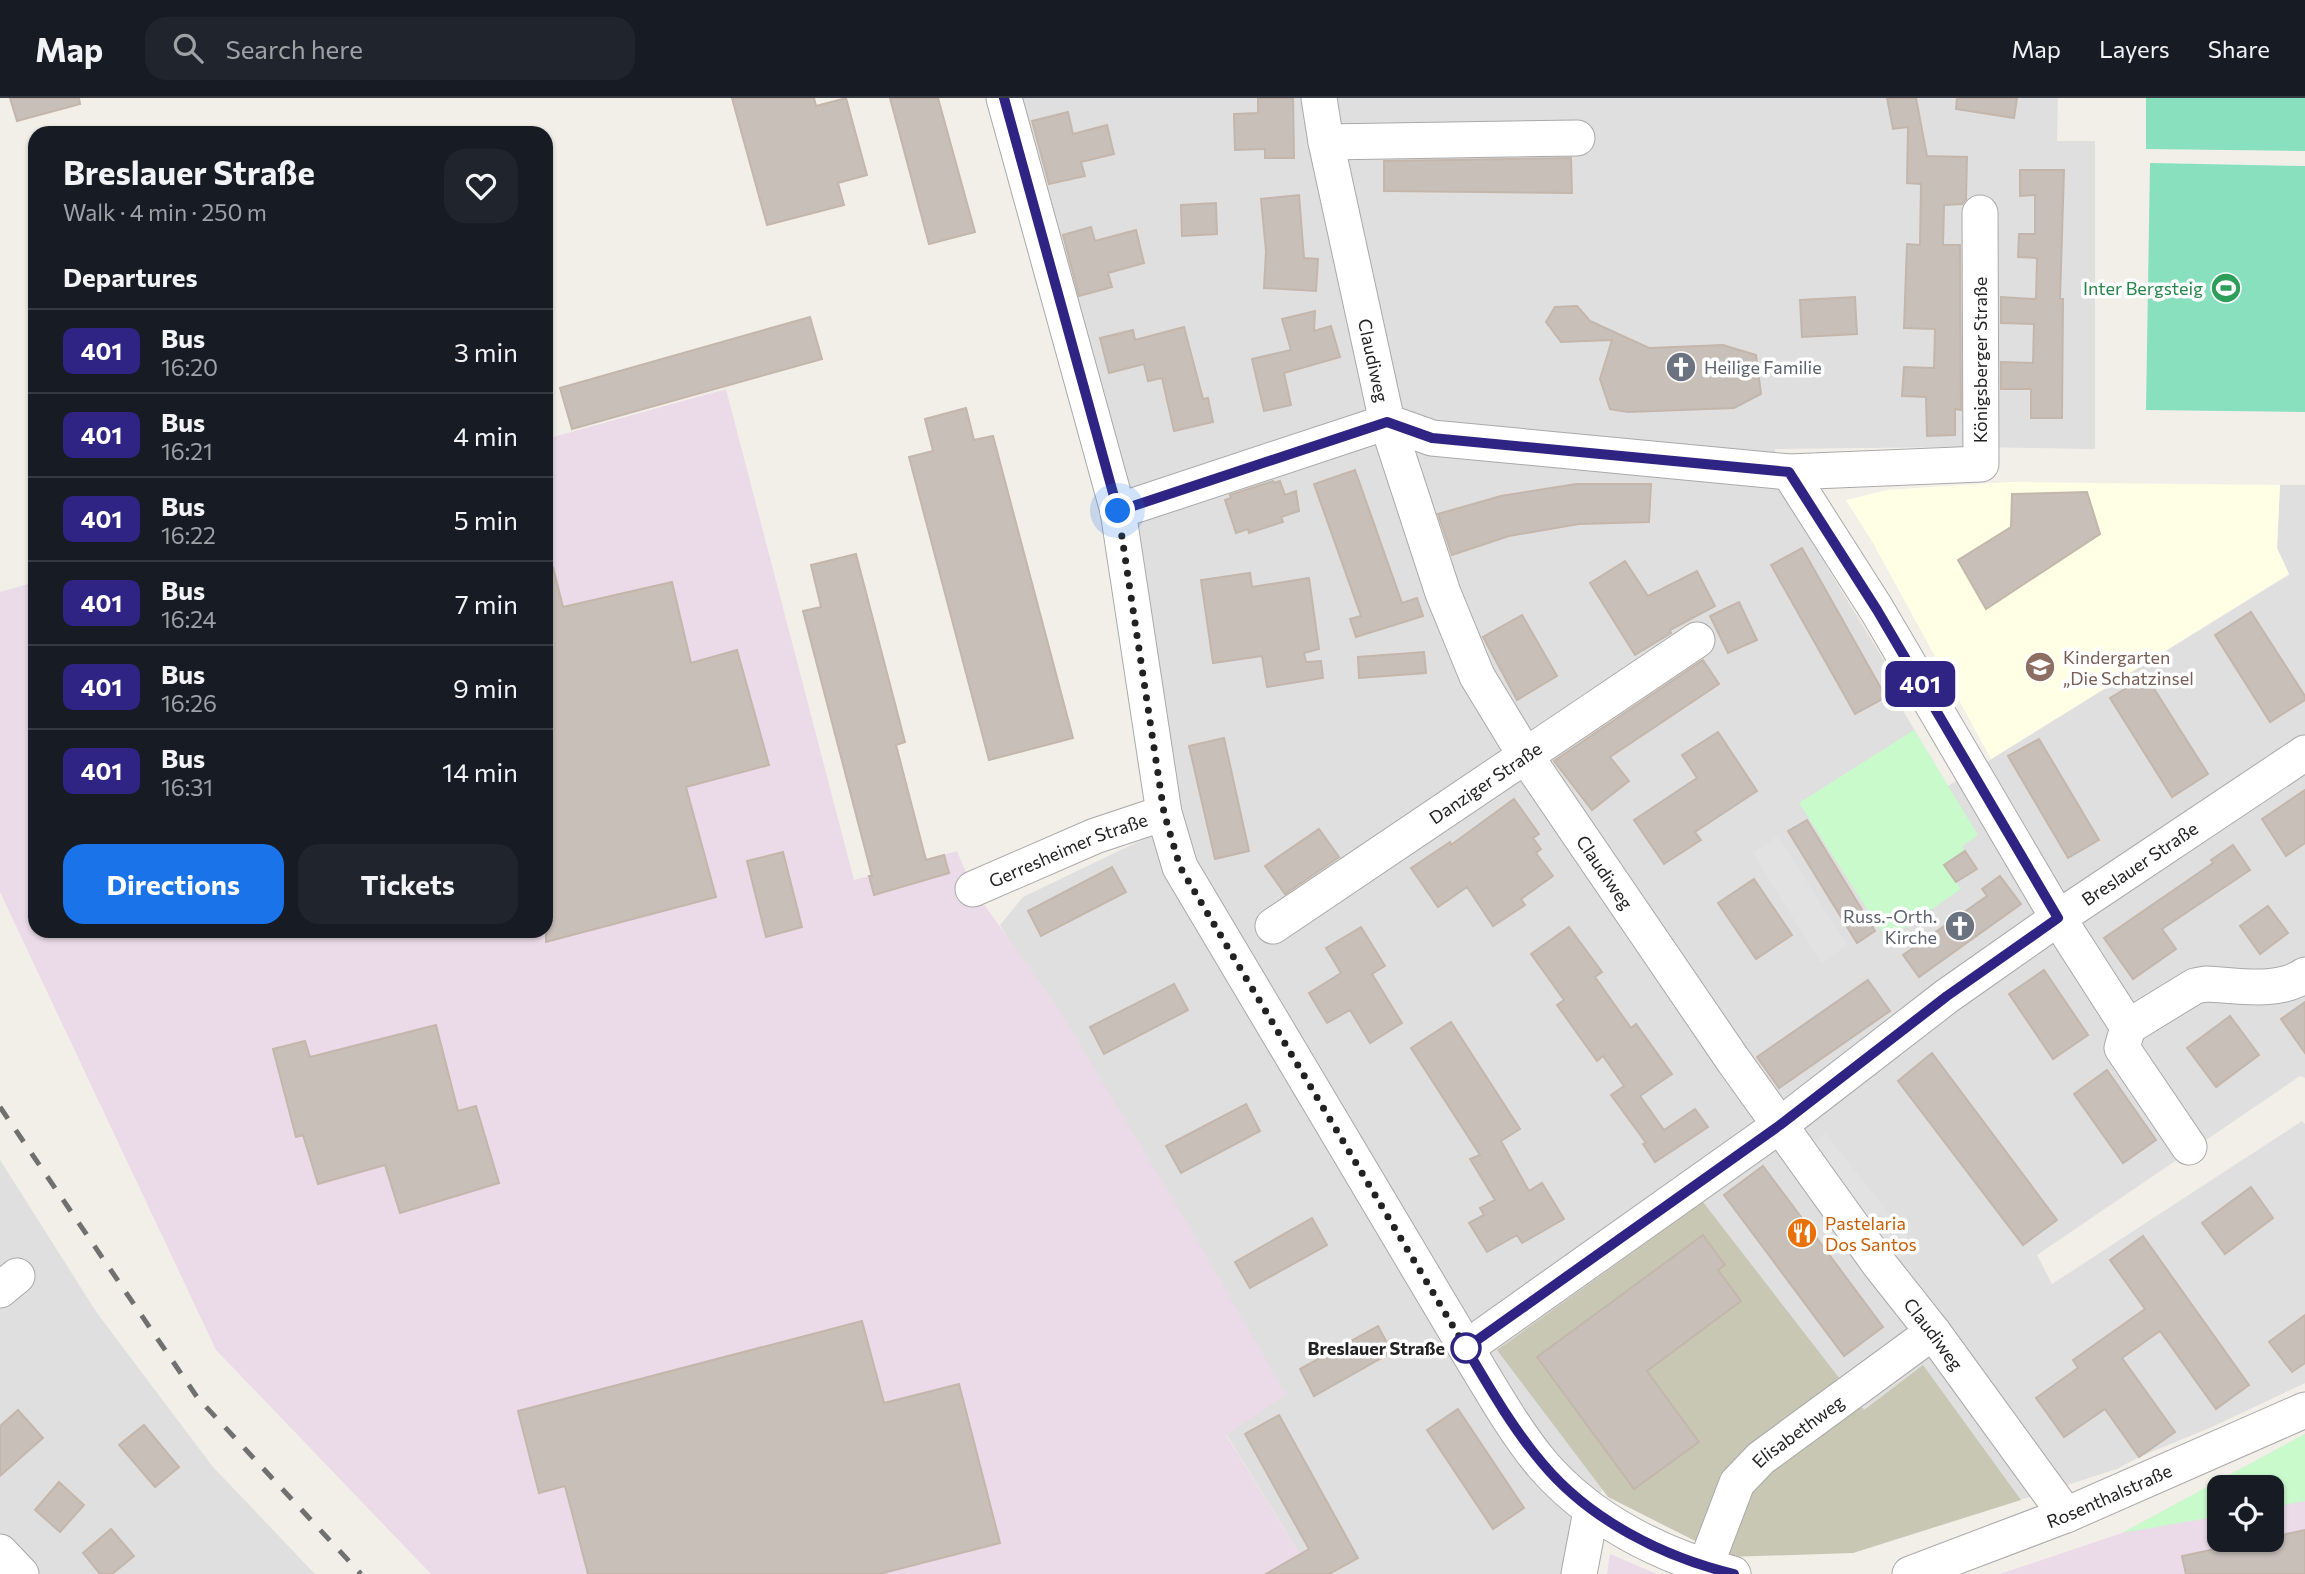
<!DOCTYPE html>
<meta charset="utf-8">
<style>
body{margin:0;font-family:Commissioner,sans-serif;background:#20242c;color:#f1f3f6;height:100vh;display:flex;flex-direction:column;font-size:26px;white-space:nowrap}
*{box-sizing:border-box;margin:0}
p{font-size:23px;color:#9ea1a6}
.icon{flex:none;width:38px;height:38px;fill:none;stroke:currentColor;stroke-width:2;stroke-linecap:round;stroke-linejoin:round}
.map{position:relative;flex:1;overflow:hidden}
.drawer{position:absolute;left:28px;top:28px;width:525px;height:812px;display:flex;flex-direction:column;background:#171b24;border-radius:21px;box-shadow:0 2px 5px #0004}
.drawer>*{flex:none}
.badge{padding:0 14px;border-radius:10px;font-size:24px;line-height:46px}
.tools{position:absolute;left:2207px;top:1377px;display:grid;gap:14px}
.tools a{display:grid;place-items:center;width:77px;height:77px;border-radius:14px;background:#171b24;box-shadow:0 2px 5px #0004;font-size:35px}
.you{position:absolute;width:35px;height:35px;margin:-18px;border:5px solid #fff;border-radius:50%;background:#1a73e8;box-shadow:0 0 0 10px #1a73e833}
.map>.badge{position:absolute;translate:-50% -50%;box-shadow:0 0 0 4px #fff}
h2{padding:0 35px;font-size:26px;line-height:63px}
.round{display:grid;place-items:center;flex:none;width:74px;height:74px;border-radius:21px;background:#20242c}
.head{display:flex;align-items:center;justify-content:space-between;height:119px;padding:0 35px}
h1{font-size:33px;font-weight:700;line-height:52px}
.button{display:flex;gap:14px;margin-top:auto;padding:14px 35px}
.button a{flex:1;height:80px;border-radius:21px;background:#1a73e8;color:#fff;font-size:28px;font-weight:700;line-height:80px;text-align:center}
.button a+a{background:#20242c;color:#f1f3f6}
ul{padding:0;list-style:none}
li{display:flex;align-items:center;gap:21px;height:84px;padding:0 35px;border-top:2px solid #363941}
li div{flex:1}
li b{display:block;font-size:26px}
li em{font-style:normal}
li .badge{min-width:77px;font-weight:700;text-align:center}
header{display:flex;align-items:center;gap:42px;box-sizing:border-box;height:98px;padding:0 35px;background:#171b24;border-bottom:2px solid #363941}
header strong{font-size:33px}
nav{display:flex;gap:38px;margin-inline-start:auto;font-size:24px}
.search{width:490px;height:63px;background:#20242c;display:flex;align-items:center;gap:18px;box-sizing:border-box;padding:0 24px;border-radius:21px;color:#9ea1a6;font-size:26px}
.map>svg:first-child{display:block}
.residential{fill:#e0dfdf}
.industrial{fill:#ebdbe8;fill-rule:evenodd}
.education{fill:#ffffe5}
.construction{fill:#c7c7b4}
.park{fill:#c8facc}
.pitch{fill:#88e0be}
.parking{fill:#e2e2e2}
.building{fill:#c7bfb8;stroke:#c4b6ab;stroke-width:2}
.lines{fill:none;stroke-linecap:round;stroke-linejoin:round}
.minor-casing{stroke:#a9a9a9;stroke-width:37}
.minor{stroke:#fff;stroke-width:35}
.rail{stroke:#707070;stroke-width:5;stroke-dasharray:14 14;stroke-linecap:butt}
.line-casing{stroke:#fff;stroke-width:16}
.line{stroke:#2f2483;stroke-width:10}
.walk{stroke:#222;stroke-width:7;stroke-dasharray:0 12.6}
.stop-dot{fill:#fff;stroke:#2f2483;stroke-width:3.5}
.labels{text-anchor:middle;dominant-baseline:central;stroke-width:7;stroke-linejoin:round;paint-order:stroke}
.leisure-label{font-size:18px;fill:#27864d;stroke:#fff;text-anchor:end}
.street-label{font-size:18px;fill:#222;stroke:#fff}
.worship-label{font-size:18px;fill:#5b616d;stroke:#fff;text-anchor:start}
.education-label{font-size:18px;fill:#785e54;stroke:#fff;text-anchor:start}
.food-label{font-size:18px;fill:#c56008;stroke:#fff;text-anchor:start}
.stop-label{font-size:18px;font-weight:bold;fill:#222;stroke:#fff;text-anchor:end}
</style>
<header>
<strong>Map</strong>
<div class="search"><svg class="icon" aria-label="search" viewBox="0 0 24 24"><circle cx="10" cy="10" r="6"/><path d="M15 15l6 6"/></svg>Search here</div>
<nav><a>Map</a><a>Layers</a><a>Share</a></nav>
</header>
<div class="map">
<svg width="2305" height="1476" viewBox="0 0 2305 1476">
<rect width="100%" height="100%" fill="#f2efe9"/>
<path class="residential" d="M 1015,0 L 2058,0 L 2057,43 L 2095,43 L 2095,351 L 1962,349 L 1775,351 L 1780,392 L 1907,600 L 1899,606 L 1948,688 L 2289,477 L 2277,450 L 2280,387 L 2305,387 L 2305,980 L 2300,978 L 2037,1157 L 2052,1186 L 2302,1023 L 2305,1026 L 2305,1285 L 2212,1329 L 2139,1359 L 2117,1371 L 2020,1402 L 1663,1427 L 1603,1391 L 1580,1425 L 1568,1476 L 1312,1476 L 1226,1336 L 1285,1297 L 1000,827 L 1023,799 L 1181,723 L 1140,465 L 1120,355 Z
M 0,1062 L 97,1215 L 213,1369 L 315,1476 L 0,1476 Z"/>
<path class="industrial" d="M 726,291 L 854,782 L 957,753 L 973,791 L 1060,913 L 1200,1147 L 1286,1297 L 1226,1337 L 1312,1476 L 431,1476 L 216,1252 L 0,794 L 0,494 L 35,484 L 35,833 L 546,833 L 546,341 Z
M 2305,1336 L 2305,1476 L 2000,1476 L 2122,1435 ZM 2219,1390 L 2272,1390 L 2272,1442 L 2219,1442 Z
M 1610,1456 L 1657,1476 L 1607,1476 Z"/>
<path class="education" d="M 2009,384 L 2280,387 L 2277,450 L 2289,476 L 1991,661 L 1873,445 L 1846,402 L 1887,392 Z"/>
<path class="construction" d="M 1703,1104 L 1864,1312 L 1923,1267 L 2021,1402 L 1853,1455 L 1727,1459 L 1608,1399 L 1497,1252 Z"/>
<path class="park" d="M 1914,632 L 1978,737 L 1962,748 L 1965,753 L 1945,767 L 1961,791 L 1887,842 L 1799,705 Z
M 2305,1336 L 2305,1403 L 2272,1409 L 2272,1390 L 2219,1390 L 2219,1418 L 2122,1435 Z"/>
<path class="pitch" d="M 2146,0 L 2305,0 L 2305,53 L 2146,51 Z
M 2150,65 L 2305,68 L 2305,314 L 2146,312 Z"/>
<path class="parking" d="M 1778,738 L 1847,847 L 1821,865 L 1753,755 Z
M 1825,1035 L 1915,1148 L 1885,1173 L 1798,1053 Z"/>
<path class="building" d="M 10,0 L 79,0 L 80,6 L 17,23 Z
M 732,0 L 814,0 L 816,8 L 846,0 L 867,77 L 838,85 L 844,107 L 767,127 Z
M 890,0 L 938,0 L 975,134 L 929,146 Z
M 1258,0 L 1293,0 L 1294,60 L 1265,60 L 1265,51 L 1235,52 L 1234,16 L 1258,15 Z
M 1887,0 L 1916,0 L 1927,58 L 1967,59 L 1966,101 L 1962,106 L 1944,107 L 1943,147 L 1960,147 L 1961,312 L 1955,311 L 1955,337 L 1927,338 L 1926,299 L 1902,298 L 1904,269 L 1934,270 L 1935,231 L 1904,230 L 1907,146 L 1920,147 L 1921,86 L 1907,85 L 1908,29 L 1893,31 Z
M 1957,0 L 2017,0 L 2014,20 L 1956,11 Z
M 1068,14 L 1073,36 L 1107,27 L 1114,56 L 1081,64 L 1085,78 L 1049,86 L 1032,23 Z
M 1571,60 L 1572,95 L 1384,93 L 1384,63 Z
M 2020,72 L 2064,72 L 2060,201 L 2063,201 L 2062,320 L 2031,320 L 2031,291 L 2001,291 L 2001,264 L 2033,265 L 2034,226 L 2001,225 L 2001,199 L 2036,201 L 2037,160 L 2018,159 L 2019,136 L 2035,136 L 2035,97 L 2020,98 Z
M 1299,97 L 1304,160 L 1318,161 L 1316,193 L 1264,190 L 1266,153 L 1261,101 Z
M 1216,105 L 1217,136 L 1182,138 L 1181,107 Z
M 1091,129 L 1095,143 L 1136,132 L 1144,165 L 1108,175 L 1112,189 L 1079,198 L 1063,137 Z
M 1855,199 L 1857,236 L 1802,239 L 1800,202 Z
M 1577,208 L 1590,223 L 1649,250 L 1723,247 L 1756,257 L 1761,296 L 1734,310 L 1628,314 L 1610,311 L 1600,281 L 1612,242 L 1561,244 L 1546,224 L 1555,209 Z
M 1315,213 L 1314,233 L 1331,228 L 1340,259 L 1284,275 L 1291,307 L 1264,313 L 1252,261 L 1291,252 L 1282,221 Z
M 810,219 L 822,261 L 572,331 L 560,290 Z
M 1184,229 L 1203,301 L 1208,300 L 1213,324 L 1174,333 L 1162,280 L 1148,283 L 1144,266 L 1109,275 L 1100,240 L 1133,232 L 1135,242 Z
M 966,310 L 974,342 L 993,338 L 1073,640 L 989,662 L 909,359 L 933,353 L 925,321 Z
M 1355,372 L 1402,505 L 1417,500 L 1423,518 L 1356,539 L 1350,521 L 1361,518 L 1314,386 Z
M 1273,383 L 1274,385 L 1280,383 L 1285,397 L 1296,393 L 1299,413 L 1281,419 L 1283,424 L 1249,435 L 1248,431 L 1236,435 L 1225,402 L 1231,400 L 1230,397 Z
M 1576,386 L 1651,386 L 1649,424 L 1579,426 L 1509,438 L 1452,457 L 1438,416 L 1501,398 Z
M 2087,394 L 2100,436 L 1986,511 L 1958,462 L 2011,429 L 2012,396 Z
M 1802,450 L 1886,599 L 1855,616 L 1771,467 Z
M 856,456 L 905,644 L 896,647 L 926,762 L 944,757 L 949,775 L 874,797 L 869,778 L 872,778 L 803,513 L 821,509 L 811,467 Z
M 1625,463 L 1648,498 L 1697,473 L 1715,508 L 1670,532 L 1671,535 L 1635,557 L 1590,485 Z
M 553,469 L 563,509 L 672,484 L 691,565 L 737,552 L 769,667 L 686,689 L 716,799 L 546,844 L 546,470 Z
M 1250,475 L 1252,489 L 1309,480 L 1319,551 L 1304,555 L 1306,564 L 1321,563 L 1323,580 L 1267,589 L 1262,558 L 1213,565 L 1201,482 Z
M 1739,504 L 1757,542 L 1728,555 L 1710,518 Z
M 2251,514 L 2305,598 L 2305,602 L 2270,624 L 2215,537 Z
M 1522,517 L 1557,578 L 1517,602 L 1483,539 Z
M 1424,554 L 1426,575 L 1359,580 L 1358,559 Z
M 1703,562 L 1719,586 L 1610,659 L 1629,683 L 1592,712 L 1554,663 Z
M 2146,578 L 2208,676 L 2172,699 L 2110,600 Z
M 1718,634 L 1757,693 L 1695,734 L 1701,742 L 1664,766 L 1634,722 L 1697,680 L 1682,657 Z
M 1224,640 L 1249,753 L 1215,761 L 1189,648 Z
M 2039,641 L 2099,742 L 2068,760 L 2008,658 Z
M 2305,692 L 2305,745 L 2286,758 L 2262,721 Z
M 1514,701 L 1539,736 L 1533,740 L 1541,751 L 1536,755 L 1553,778 L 1521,801 L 1525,807 L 1493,828 L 1467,789 L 1438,809 L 1411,770 L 1450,744 L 1451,747 Z
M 1807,722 L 1875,833 L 1857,845 L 1788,733 Z
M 1319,731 L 1339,759 L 1285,796 L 1265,768 Z
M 2233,747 L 2250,772 L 2162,831 L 2176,851 L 2133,881 L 2104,840 L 2213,765 L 2211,762 Z
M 1965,753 L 1977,771 L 1956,784 L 1944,767 Z
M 783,754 L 802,829 L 766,839 L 747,763 Z
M 1112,769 L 1126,794 L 1041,838 L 1028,813 Z
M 2000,778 L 2021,806 L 1919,879 L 1903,857 L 1987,798 L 1982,791 Z
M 1754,781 L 1792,837 L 1756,861 L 1718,805 Z
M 2268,808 L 2288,835 L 2260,856 L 2240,828 Z
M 1361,829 L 1385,868 L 1372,876 L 1402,925 L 1370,945 L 1350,912 L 1327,925 L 1309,895 L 1341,875 L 1326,850 Z
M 1569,829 L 1602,874 L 1595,879 L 1631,930 L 1636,926 L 1672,976 L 1640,998 L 1664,1032 L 1695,1011 L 1708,1029 L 1655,1064 L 1643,1046 L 1646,1045 L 1611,997 L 1624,988 L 1603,958 L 1597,963 L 1557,907 L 1564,902 L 1531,856 Z
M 2044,872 L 2088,937 L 2053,961 L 2009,896 Z
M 1868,882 L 1890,913 L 1779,990 L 1757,959 Z
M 1174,886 L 1188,912 L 1104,956 L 1090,929 Z
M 2305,904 L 2305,955 L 2281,921 Z
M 2230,918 L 2259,957 L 2216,989 L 2187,950 Z
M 1451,924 L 1520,1031 L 1501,1043 L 1529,1093 L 1542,1085 L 1564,1121 L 1522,1145 L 1517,1137 L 1487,1154 L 1469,1125 L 1484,1117 L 1480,1110 L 1495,1102 L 1470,1061 L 1480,1057 L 1411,950 Z
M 436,927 L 458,1013 L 476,1008 L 499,1085 L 400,1115 L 385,1067 L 318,1086 L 303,1037 L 296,1039 L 273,951 L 305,943 L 310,959 Z
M 1932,955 L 2057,1122 L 2023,1147 L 1898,983 Z
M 2107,972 L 2156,1042 L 2123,1065 L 2074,996 Z
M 1246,1006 L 1260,1033 L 1181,1075 L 1166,1048 Z
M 1763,1068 L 1883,1229 L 1844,1258 L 1724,1097 Z
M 2251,1089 L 2273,1120 L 2225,1156 L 2202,1125 Z
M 1312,1120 L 1327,1147 L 1250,1190 L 1235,1164 Z
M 1703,1137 L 1725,1167 L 1718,1172 L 1741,1203 L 1647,1273 L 1699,1344 L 1634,1391 L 1537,1259 Z
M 2143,1138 L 2249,1287 L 2216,1311 L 2160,1233 L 2122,1260 L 2175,1334 L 2139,1359 L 2105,1311 L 2064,1339 L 2036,1300 L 2078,1270 L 2073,1262 L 2145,1211 L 2110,1162 Z
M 2305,1217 L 2305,1265 L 2292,1274 L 2269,1244 Z
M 862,1223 L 884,1305 L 959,1286 L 1000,1445 L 879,1476 L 588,1476 L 565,1388 L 539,1395 L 518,1313 Z
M 1378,1228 L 1392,1254 L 1314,1298 L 1300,1271 Z
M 1458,1311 L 1524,1410 L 1493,1431 L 1427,1332 Z
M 18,1312 L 43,1340 L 0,1378 L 0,1328 Z
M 1279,1317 L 1358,1460 L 1329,1476 L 1266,1476 L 1309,1451 L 1245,1336 Z
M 144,1327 L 179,1369 L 155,1389 L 119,1347 Z
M 59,1384 L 84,1407 L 60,1434 L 35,1412 Z
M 111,1431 L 134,1458 L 112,1476 L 100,1476 L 83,1455 Z
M 2305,1432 L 2305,1476 L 2186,1476 L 2182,1458 L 2258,1442 L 2272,1442 L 2272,1439 Z"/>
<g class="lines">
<g class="minor-casing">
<g id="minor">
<path d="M 1004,0 L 1118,413 L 1164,715 L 1180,769 L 1466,1250 C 1490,1289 1513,1331 1542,1366 C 1590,1422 1663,1459 1733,1476"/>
<path id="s1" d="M 1319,0 L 1326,44 L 1387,324 L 1443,495 L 1477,578 L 1525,657 L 1733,962 L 1880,1167 L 1933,1234 L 2066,1417"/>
<path d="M 1326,44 L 1577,40"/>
<path d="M 1789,374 L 1877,512 L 2058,820 L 2128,929 L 2122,950 L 2189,1049"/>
<path d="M 1118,413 L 1387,324 L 1432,340 L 1789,374 L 1981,366 L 1980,115"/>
<path id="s2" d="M 973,791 L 1095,738 L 1164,715"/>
<path id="s3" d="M 1273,828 L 1697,542"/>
<path d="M 2128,929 L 2195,888 L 2206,886 C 2237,887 2278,896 2305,877"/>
<path d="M 0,1192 L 17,1178"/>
<path id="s4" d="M 1466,1250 L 1780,1027 L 1947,898 L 2058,820 L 2305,655"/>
<path d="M 0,1454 L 21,1476"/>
<path id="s5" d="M 1705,1469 L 1737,1385 L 1761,1360 L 1933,1234"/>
<path d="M 1579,1476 L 1591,1413"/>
<path id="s6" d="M 1910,1476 L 2066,1417 L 2305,1312"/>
</g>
</g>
<use href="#minor" class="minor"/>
<path class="rail" d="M 0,1009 L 197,1299 L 361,1476"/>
</g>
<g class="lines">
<g class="line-casing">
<path id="line" d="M 1004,0 L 1118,413 L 1387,324 L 1432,340 L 1789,374 L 1877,512 L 2058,820 L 1947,898 L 1780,1027 L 1466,1250 C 1489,1289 1513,1331 1543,1366 C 1590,1422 1663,1459 1734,1476"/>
</g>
<use href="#line" class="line"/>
<path class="walk" d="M 1118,413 L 1164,715 L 1180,769 L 1466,1250"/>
</g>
<defs>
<g id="stadium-disc" transform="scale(1.575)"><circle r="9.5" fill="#2e9e5b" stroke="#fff"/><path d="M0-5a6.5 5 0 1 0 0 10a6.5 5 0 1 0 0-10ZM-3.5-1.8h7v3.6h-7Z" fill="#fff"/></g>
<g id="church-disc" transform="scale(1.575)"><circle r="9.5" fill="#6b7280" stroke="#fff"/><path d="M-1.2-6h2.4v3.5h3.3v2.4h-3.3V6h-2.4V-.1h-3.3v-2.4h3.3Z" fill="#fff"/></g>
<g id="school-disc" transform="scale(1.575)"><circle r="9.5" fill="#8d6e63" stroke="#fff"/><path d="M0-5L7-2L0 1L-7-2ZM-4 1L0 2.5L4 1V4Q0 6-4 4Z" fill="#fff"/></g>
<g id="restaurant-disc" transform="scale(1.575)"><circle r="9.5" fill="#e8710a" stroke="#fff"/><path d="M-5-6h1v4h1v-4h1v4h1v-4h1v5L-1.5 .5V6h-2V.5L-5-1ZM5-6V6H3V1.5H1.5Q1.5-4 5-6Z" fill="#fff"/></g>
</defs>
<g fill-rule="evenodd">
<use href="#stadium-disc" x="2226" y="190"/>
<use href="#church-disc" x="1681" y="269"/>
<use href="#school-disc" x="2040" y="569"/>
<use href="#church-disc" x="1960" y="828"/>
<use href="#restaurant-disc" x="1802" y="1135"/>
</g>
<circle class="stop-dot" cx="1466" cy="1250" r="14"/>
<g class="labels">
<g class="leisure-label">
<text x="2203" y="190">Inter Bergsteig</text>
</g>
<g class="street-label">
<text transform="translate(1980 262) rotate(-90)">Königsberger Straße</text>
<text stroke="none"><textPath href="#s1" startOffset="268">Claudiweg</textPath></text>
<text stroke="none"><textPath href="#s3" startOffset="256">Danziger Straße</textPath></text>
<text stroke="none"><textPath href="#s2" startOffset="103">Gerresheimer Straße</textPath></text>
<text stroke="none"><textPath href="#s4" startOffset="830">Breslauer Straße</textPath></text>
<text stroke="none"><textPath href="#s1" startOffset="835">Claudiweg</textPath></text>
<text stroke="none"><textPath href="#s1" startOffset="1402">Claudiweg</textPath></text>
<text stroke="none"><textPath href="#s5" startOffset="170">Elisabethweg</textPath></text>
<text stroke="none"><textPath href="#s6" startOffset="214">Rosenthalstraße</textPath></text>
</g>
<g class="worship-label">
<text x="1704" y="269">Heilige Familie</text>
<text x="1937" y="818" text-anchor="end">Russ.-Orth.<tspan x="1937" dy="21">Kirche</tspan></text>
</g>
<g class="education-label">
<text x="2063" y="559">Kindergarten<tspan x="2063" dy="21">„Die Schatzinsel</tspan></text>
</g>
<g class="food-label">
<text x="1825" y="1125">Pastelaria<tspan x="1825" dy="21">Dos Santos</tspan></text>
</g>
<g class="stop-label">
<text x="1445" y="1250">Breslauer Straße</text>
</g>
</g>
</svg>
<div class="tools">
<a><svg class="icon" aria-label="locate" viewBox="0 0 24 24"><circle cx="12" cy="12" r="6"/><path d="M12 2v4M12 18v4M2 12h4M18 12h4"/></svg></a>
</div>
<div class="you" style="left:1118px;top:413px"></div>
<b class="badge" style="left:1920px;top:586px;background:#2f2483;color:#fff">401</b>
<section class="drawer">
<div class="head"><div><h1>Breslauer Straße</h1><p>Walk · 4 min · 250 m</p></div><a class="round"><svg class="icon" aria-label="heart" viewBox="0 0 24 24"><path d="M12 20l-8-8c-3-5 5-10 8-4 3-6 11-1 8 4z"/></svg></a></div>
<h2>Departures</h2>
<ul>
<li><span class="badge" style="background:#2f2483;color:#fff">401</span><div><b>Bus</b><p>16:20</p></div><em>3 min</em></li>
<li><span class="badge" style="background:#2f2483;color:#fff">401</span><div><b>Bus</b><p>16:21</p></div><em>4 min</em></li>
<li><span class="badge" style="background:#2f2483;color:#fff">401</span><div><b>Bus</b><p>16:22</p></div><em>5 min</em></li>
<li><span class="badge" style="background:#2f2483;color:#fff">401</span><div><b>Bus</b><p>16:24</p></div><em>7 min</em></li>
<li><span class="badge" style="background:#2f2483;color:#fff">401</span><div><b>Bus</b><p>16:26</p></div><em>9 min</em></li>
<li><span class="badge" style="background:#2f2483;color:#fff">401</span><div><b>Bus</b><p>16:31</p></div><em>14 min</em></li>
</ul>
<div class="button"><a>Directions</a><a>Tickets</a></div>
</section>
</div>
